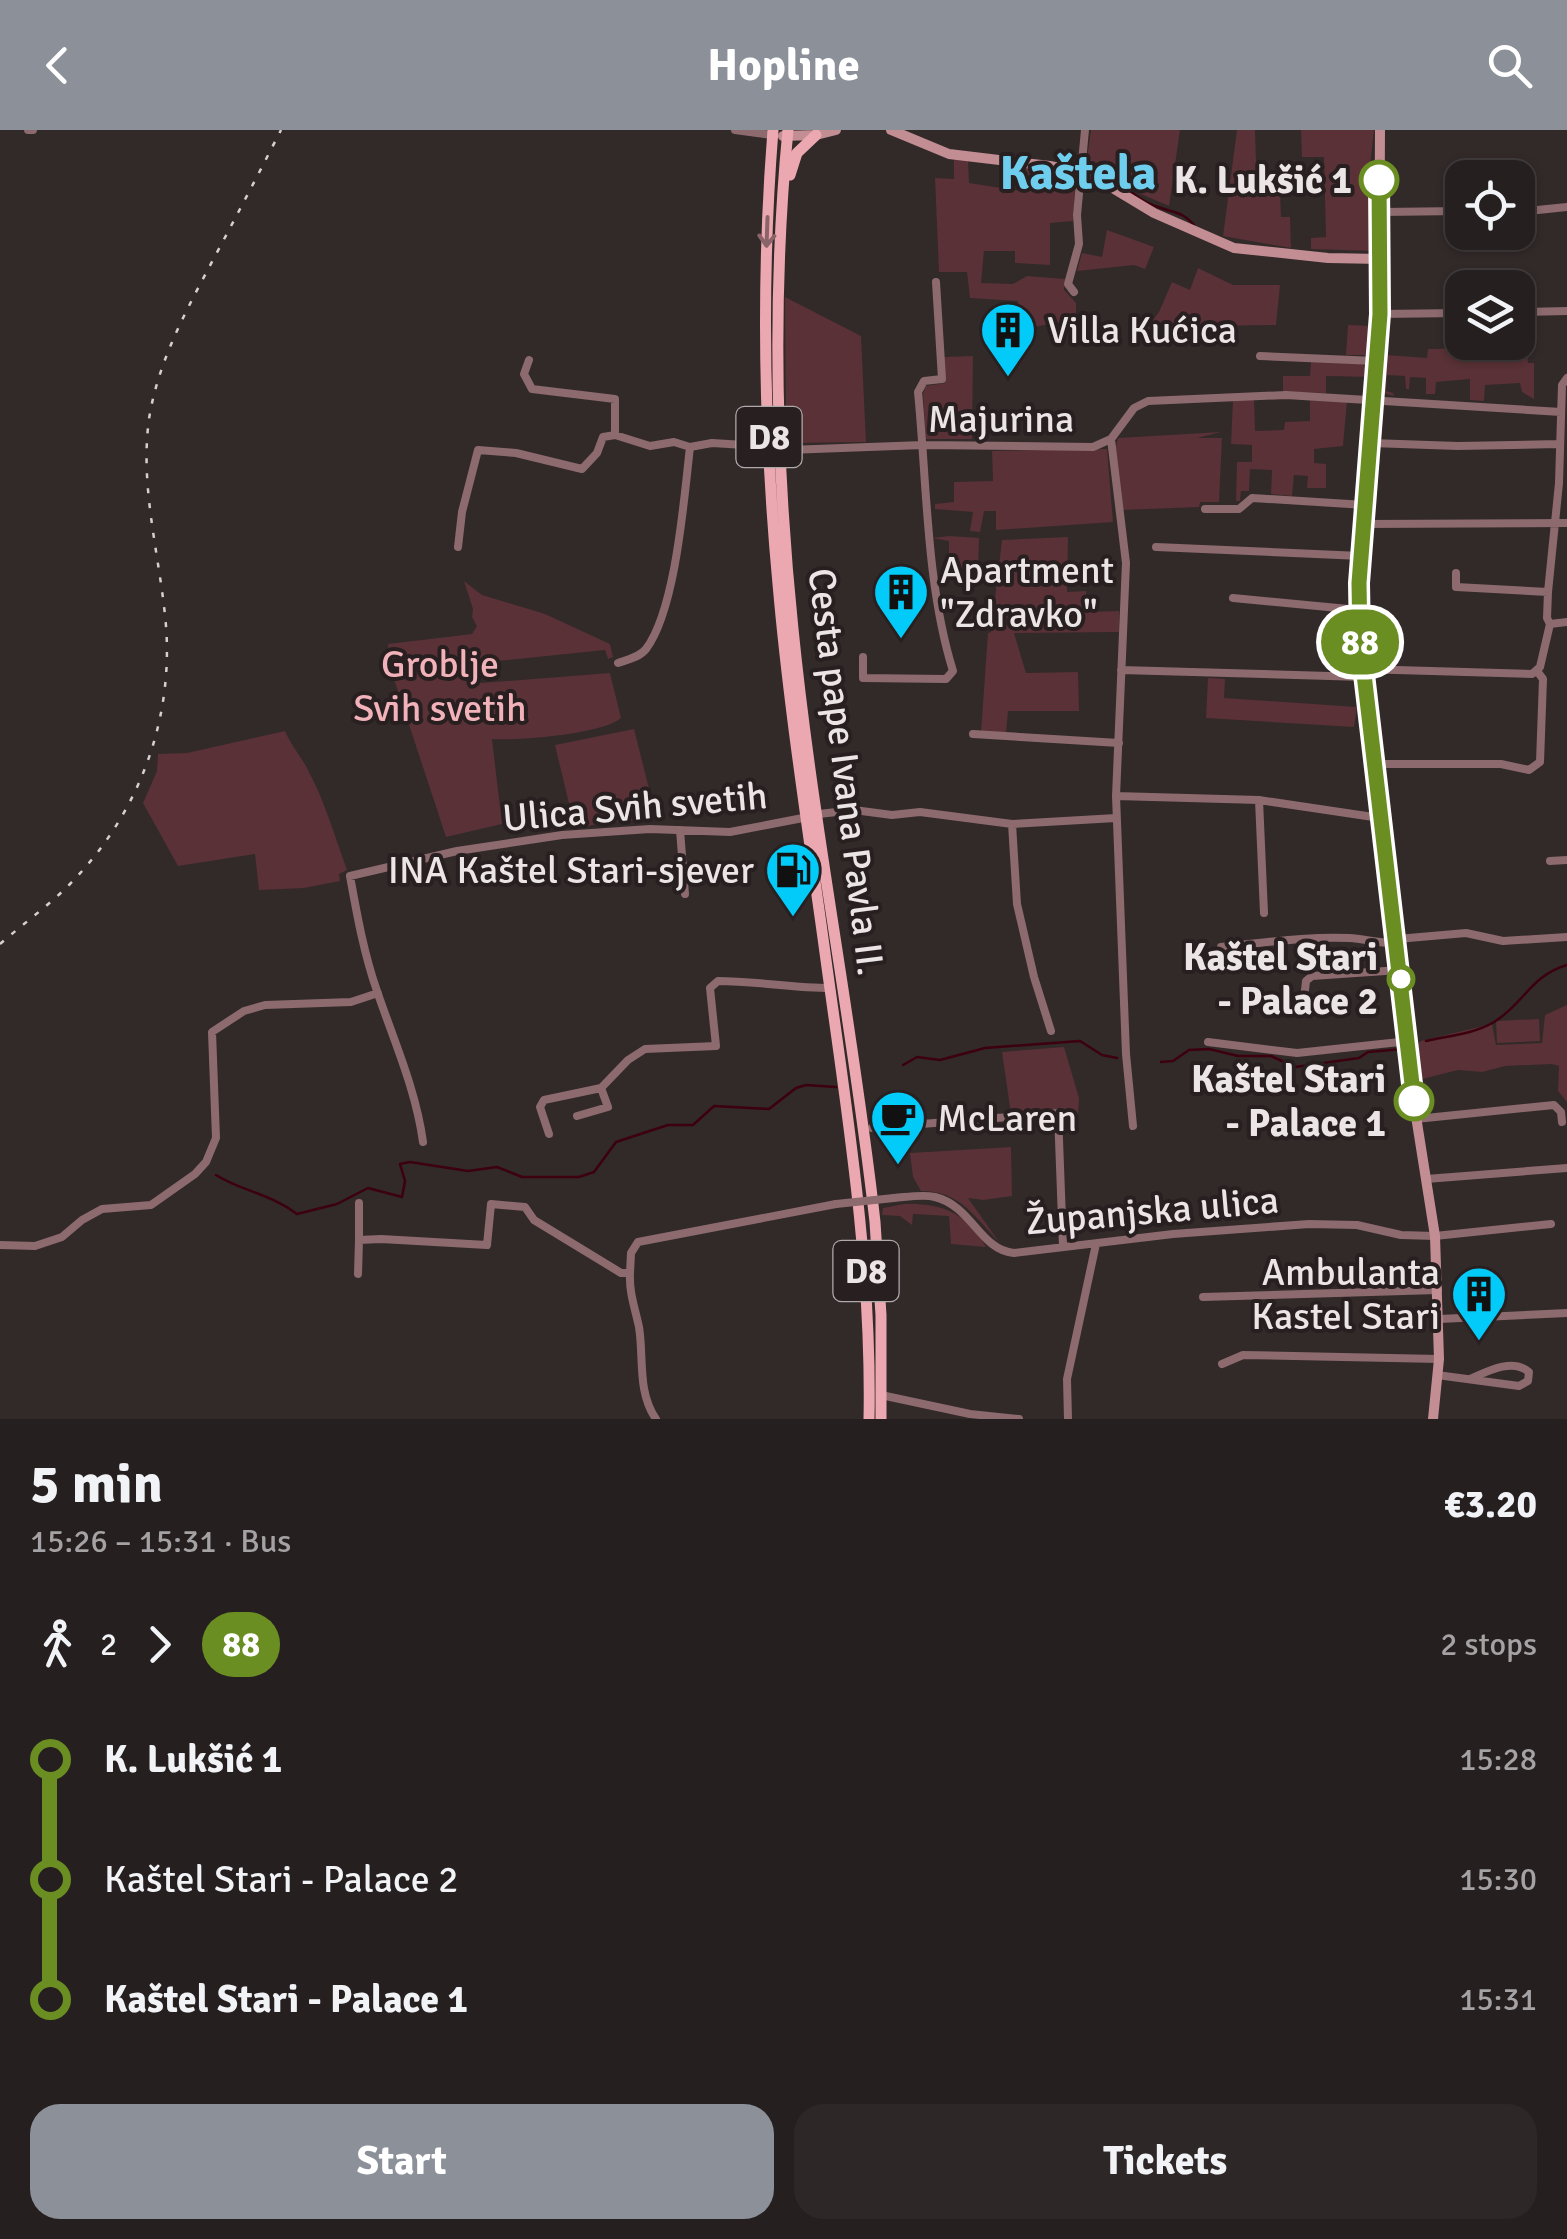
<!DOCTYPE html>
<meta charset="utf-8">
<style>
body{margin:0;font-family:Signika,sans-serif;background:#2e2728;color:#f1f3f6;height:100vh;display:flex;flex-direction:column;font-size:38px;white-space:nowrap}
*{box-sizing:border-box;margin:0}
p{font-size:32px;color:#a4a2a4}
.icon{flex:none;width:55px;height:55px;fill:none;stroke:currentColor;stroke-width:2;stroke-linecap:round;stroke-linejoin:round}
.map{position:relative;height:1289px;overflow:hidden}
.side{display:flex;flex-direction:column;background:#261f1f;flex:1}
.side>*{flex:none}
.badge{padding:0 20px;border-radius:32px;font-size:35px;line-height:65px}
.fabs{position:absolute;left:1445px;top:30px;display:grid;gap:20px}
.fabs a{display:grid;place-items:center;width:90px;height:90px;border-radius:20px;background:#261f1f;box-shadow:0 2px 8px #0004,0 0 0 2px #423d3d;font-size:50px}
.map>.badge{position:absolute;translate:-50% -50%;box-shadow:0 0 0 5px #fff}
.legs{display:flex;align-items:center;gap:15px;height:110px;padding:0 30px;font-size:32px}
.legs p{margin-inline-start:auto}
.head{display:flex;align-items:center;justify-content:space-between;height:170px;padding:0 30px}
h1{font-size:55px;font-weight:700;line-height:75px}
.cta{display:flex;gap:20px;margin-top:auto;padding:20px 30px}
.cta a{flex:1;height:115px;border-radius:30px;background:#8c9099;color:#fff;font-size:40px;font-weight:700;line-height:115px;text-align:center}
.cta a+a{background:#2e2728;color:#f1f3f6}
ul{padding:0 30px;list-style:none}
li{display:flex;align-items:center;gap:35px;height:120px;font-size:38px}
li i{display:grid;place-items:center;width:15px;height:100%;margin:0 12px;background:currentColor}
li i::after{content:'';width:25px;height:25px;margin:-12px;border:8px solid;border-radius:50%;background:#261f1f}
li p{margin-inline-start:auto}
li:first-child i{background:linear-gradient(#0000 50%,currentColor 0)}
li:last-child i{background:linear-gradient(currentColor 50%,#0000 0)}
header{display:flex;justify-content:space-between;align-items:center;height:130px;padding:0 30px;background:#8c9099;color:#fff;font-size:45px;font-weight:700}
.map>svg:first-child{display:block}
.green{fill:#593136}
.lines{fill:none;stroke-linecap:round;stroke-linejoin:round}
.stream{stroke:#3c000f;stroke-width:2.5}
.street{stroke:#8c6a6e;stroke-width:8}
.secondary{stroke:#c28d93;stroke-width:10}
.primary{stroke:#eca8b0;stroke-width:11}
.rail{stroke:#d6d0d0;stroke-width:2.5;stroke-dasharray:5 10;stroke-linecap:butt}
.street-bridge{stroke:#8c6a6e;stroke-width:8}
.oneway{stroke:#8a6468}
.line-1-casing{stroke:#fff;stroke-width:22}
.line-1{stroke:#6b8e23;stroke-width:15}
.stop-1-dot{fill:#fff;stroke:#6b8e23;stroke-width:5}
.labels{text-anchor:middle;dominant-baseline:central;stroke-width:8;stroke-linejoin:round;paint-order:stroke}
.shield{fill:#281f20;stroke:#b0aaaa;stroke-width:2.5}
.shield-label{font-size:35px;font-weight:bold;fill:#ebe5e5}
.stop-label{font-size:38px;font-weight:bold;fill:#ebe5e5;stroke:#281f20;text-anchor:end}
.poi-label{font-size:38px;fill:#ebe5e5;stroke:#281f20;text-anchor:start}
.street-label{font-size:38px;fill:#ebe5e5;stroke:#281f20}
.park-label{font-size:38px;fill:#f2b2b9;stroke:#281f20}
.district-label{font-size:48px;font-weight:bold;fill:#6fcded;stroke:#281f20}
</style>
<header><svg class="icon" aria-label="back" viewBox="0 0 24 24"><path d="M15 5l-7 7 7 7"/></svg>Hopline<svg class="icon" aria-label="search" viewBox="0 0 24 24"><circle cx="10" cy="10" r="6"/><path d="M15 15l6 6"/></svg></header>
<div class="map">
<svg width="1567" height="1289" viewBox="0 0 1567 1289">
<rect width="100%" height="100%" fill="#322929"/>
<path class="green" d="M 1091,0 L 1180,0 L 1169,76 L 1134,61 L 1114,43 L 1086,35 Z
M 1237,0 L 1255,0 L 1256,32 L 1266,33 L 1267,63 L 1280,62 L 1281,87 L 1290,87 L 1291,118 L 1223,106 Z
M 1301,0 L 1374,0 L 1370,36 L 1375,121 L 1311,119 L 1311,108 L 1326,107 L 1324,27 L 1302,27 Z
M 954,29 L 968,29 L 969,53 L 1022,61 L 1025,37 L 1076,45 L 1073,91 L 1050,93 L 1050,135 L 1015,133 L 1015,121 L 984,121 L 981,153 L 1013,154 L 1027,146 L 1065,149 L 1064,160 L 1076,173 L 1076,192 C 1054,190 1038,199 1017,198 L 1018,171 L 970,168 L 967,142 L 939,142 L 935,48 L 954,49 Z
M 1107,100 L 1154,117 L 1145,139 L 1134,135 L 1077,141 L 1082,123 L 1102,127 Z
M 1198,138 L 1233,155 L 1280,155 L 1276,195 L 1206,196 L 1205,207 L 1140,207 L 1159,182 L 1172,152 L 1190,160 Z
M 785,167 L 861,206 L 866,312 L 792,313 L 792,289 L 786,288 Z
M 1348,195 L 1374,196 L 1372,225 L 1346,225 Z
M 1526,211 L 1528,233 L 1534,233 L 1534,269 L 1522,262 L 1520,253 L 1485,255 L 1484,271 L 1470,270 L 1470,249 L 1436,252 L 1435,264 L 1426,264 L 1426,248 L 1410,247 L 1409,259 L 1406,259 L 1405,246 L 1387,245 L 1386,261 L 1393,263 L 1394,266 L 1383,263 L 1386,225 L 1427,228 L 1428,219 C 1455,220 1471,212 1497,212 L 1498,223 L 1509,230 L 1510,227 L 1520,226 L 1519,212 Z
M 973,226 L 972,309 L 926,309 L 923,264 L 926,256 L 945,253 L 944,227 Z
M 1311,231 L 1371,234 L 1371,247 L 1326,246 L 1326,263 L 1283,262 L 1283,246 L 1310,246 Z
M 1254,269 L 1255,301 L 1284,300 L 1285,292 L 1310,291 L 1310,269 L 1347,271 L 1343,316 L 1314,319 L 1314,333 L 1326,334 L 1326,358 L 1307,358 L 1308,346 L 1294,345 L 1292,366 L 1271,364 L 1272,340 L 1250,339 L 1249,361 L 1241,361 L 1240,371 L 1236,371 L 1237,332 L 1252,332 L 1252,315 L 1231,314 L 1233,270 Z
M 1221,302 L 1197,308 L 1222,308 L 1219,372 L 1200,372 L 1199,377 L 1121,380 L 1116,317 L 1118,308 Z
M 1107,319 L 1113,392 L 996,400 L 996,381 L 984,381 L 980,402 L 970,401 L 973,382 L 935,379 L 935,374 L 954,372 L 954,352 L 993,351 L 992,321 Z
M 950,406 L 979,408 L 978,440 L 949,439 L 949,411 L 932,408 Z
M 1068,407 L 1067,462 L 1086,461 L 1087,482 L 1119,481 L 1119,502 L 1014,503 L 1026,543 L 1078,542 L 1079,581 L 1008,581 L 1006,603 L 981,602 L 988,503 L 991,502 L 1002,410 Z
M 464,451 L 482,465 L 545,484 L 610,514 L 613,527 L 608,529 L 605,520 L 478,533 L 481,553 L 610,543 L 621,588 C 603,604 517,611 492,609 L 502,694 L 446,707 L 391,540 L 388,514 L 472,504 L 477,496 L 472,487 L 473,479 Z
M 1208,548 L 1225,549 L 1224,568 L 1357,577 L 1354,597 L 1206,588 Z
M 634,599 L 657,690 L 606,692 L 575,699 L 555,615 Z
M 285,601 C 293,619 302,627 309,642 C 325,672 335,707 347,740 L 339,744 L 340,751 L 304,758 L 259,760 L 255,724 L 178,736 L 143,673 L 157,641 L 158,624 L 187,623 Z
M 1567,875 L 1567,972 L 1558,961 L 1559,936 L 1552,934 L 1505,936 L 1482,942 L 1458,940 L 1418,950 L 1416,916 L 1421,911 L 1492,894 L 1496,915 L 1542,913 L 1545,885 Z
M 1539,889 L 1540,911 L 1497,913 L 1496,891 Z
M 1064,917 L 1079,968 L 1078,985 L 1061,987 L 1011,984 L 1002,922 Z
M 1011,1017 L 1012,1066 L 983,1070 L 968,1068 L 999,1112 C 974,1086 960,1061 921,1061 L 913,1047 L 910,1023 Z
M 904,1074 C 941,1073 967,1082 986,1117 L 951,1114 L 949,1086 L 913,1084 L 912,1095 L 900,1086 L 882,1085 L 883,1078 Z"/>
<g class="lines">
<path class="stream" d="M 1116,48 C 1128,60 1141,72 1158,77 C 1174,83 1182,81 1194,95
M 1426,911 C 1448,906 1474,904 1494,892 C 1524,874 1530,846 1567,835
M 1161,932 L 1173,931 L 1189,920 L 1209,919 L 1238,926 L 1271,926 L 1295,937 L 1359,928 L 1368,922 L 1403,919
M 903,935 L 917,927 L 940,930 L 985,918 L 1080,911 L 1102,925 L 1117,928
M 216,1045 C 241,1061 269,1063 297,1084 L 337,1074 L 368,1058 L 402,1067 L 405,1051 L 400,1034 L 410,1032 L 468,1041 L 497,1037 L 522,1047 L 579,1047 L 594,1042 L 616,1012 L 668,995 L 693,995 L 714,976 L 769,979 L 796,958 L 806,955 L 836,957"/>
<path class="street" d="M 28,0 L 33,0
M 735,0 L 772,5
M 1381,82 L 1462,81
M 1518,82 L 1567,77
M 1074,162 L 1068,154 L 1079,114 L 1077,85 L 1085,0
M 1518,182 L 1567,181
M 1379,184 L 1462,183
M 1260,226 L 1376,231
M 529,230 L 524,244 L 532,259 L 615,269 L 615,305
M 615,305 L 650,316 L 674,312 L 690,317 L 712,313 L 761,316
M 1111,309 L 1126,433 L 1116,666 L 1126,924 L 1133,996
M 1371,313 L 1458,316 L 1559,314
M 788,320 L 923,315 L 1093,317 L 1111,309 L 1134,278 L 1148,271 L 1286,265 L 1561,282
M 1205,379 L 1239,379 L 1252,368 L 1365,375
M 1364,394 L 1567,393
M 458,417 L 462,382 L 478,320 L 516,323 L 582,339 L 597,323 L 603,307 L 615,305
M 1156,417 L 1361,426
M 1456,443 L 1456,457 L 1548,462 L 1547,488 L 1550,494
M 1548,462 L 1559,353 L 1562,255 L 1567,248
M 1233,468 L 1359,480
M 863,527 L 863,548 L 946,549 L 953,541 C 926,454 927,353 918,262 L 924,251 L 942,249 L 936,152
M 618,533 C 627,530 640,527 646,519 C 676,479 684,368 690,317
M 1362,539 L 1532,544 L 1540,537 L 1550,494 L 1567,492
M 1121,540 L 1363,547
M 973,604 L 1119,613
M 1375,634 L 1501,634 L 1529,640 L 1540,632 L 1543,549 L 1537,541
M 1116,666 L 1259,670 L 1380,688
M 1259,670 L 1264,783
M 819,684 L 854,680 L 892,685 L 920,682 L 1012,694 L 1116,688
M 1012,694 L 1017,774 L 1034,847 L 1051,901
M 680,700 L 685,764
M 1550,731 L 1567,730
M 1397,809 L 1466,803 L 1503,811 L 1567,807
M 1221,817 C 1264,813 1306,806 1349,808 C 1366,809 1380,814 1397,813
M 1305,860 L 1306,851 L 1312,846 L 1400,840
M 1208,912 L 1297,923 L 1409,911
M 577,986 L 608,977 L 601,958 L 628,930 L 645,919 L 716,916 L 710,858 L 718,851 C 756,851 792,858 831,858
M 1416,989 L 1554,975 L 1561,982 L 1562,992
M 872,998 L 1058,983 L 1063,1116
M 549,1004 L 540,977 L 544,970 L 601,958
M 423,1012 C 416,960 394,911 377,861 C 364,824 357,785 350,746 L 457,721 L 562,705 L 650,699 L 730,702 L 808,687
M 1426,1049 L 1567,1038
M 894,1068 C 907,1067 923,1064 935,1067 C 972,1076 980,1120 1014,1123 L 1173,1104 L 1309,1094 L 1357,1095 L 1401,1105 L 1435,1106 L 1551,1094
M 359,1110 L 359,1073
M 0,1115 L 35,1116 L 62,1107 L 82,1090 L 102,1079 L 151,1075 L 195,1044 L 206,1032 L 216,1008 L 212,902 L 244,881 L 265,875 L 351,872 L 378,863
M 630,1143 C 629,1163 635,1178 639,1197 C 644,1227 637,1262 656,1289
M 358,1144 L 359,1110 L 381,1109 L 487,1115 L 491,1074 L 525,1077 L 534,1090 L 621,1143 L 630,1143 L 631,1123 L 638,1112 L 836,1074
M 1203,1167 L 1438,1160
M 1439,1189 L 1567,1183
M 1222,1234 L 1243,1225 L 1439,1229
M 1437,1245 L 1519,1256 L 1528,1251 L 1529,1242 C 1512,1228 1488,1241 1470,1249
M 881,1265 L 970,1284 L 1019,1289
M 1068,1289 L 1067,1249 L 1096,1114"/>
<path class="secondary" d="M 891,0 L 949,24 L 1050,36 L 1091,45 L 1154,83 L 1234,118 L 1328,128 L 1381,129
M 1380,0 L 1379,184 L 1359,453 L 1360,510 L 1415,980 L 1435,1106 L 1439,1229 L 1433,1289
M 783,6 L 816,5 L 836,0"/>
<path class="primary" d="M 773,0 C 761,151 764,304 778,454 C 789,580 809,705 826,830 C 847,983 872,1134 869,1289
M 788,0 C 772,165 776,335 793,499 C 813,698 853,894 875,1092 L 881,1185 L 881,1289
M 790,45 L 797,23 L 816,5"/>
<path class="rail" d="M 0,814 C 23,794 48,776 69,755 C 140,683 176,586 165,485 C 158,419 140,355 149,289 C 158,231 187,179 214,128 C 237,85 259,43 281,0"/>
<path class="street-bridge" d="M 836,1074 L 894,1068"/>
</g>
<defs><path id="oneway-shaft" d="M-6 0H5M1.5-3L5.5 0L1.5 3" fill="none" stroke-width="1.6" stroke-linecap="round" stroke-linejoin="round" transform="scale(2.5)"/></defs>
<use class="oneway" href="#oneway-shaft" transform="translate(767 102) rotate(92)"/>
<g class="lines">
<g class="line-1-casing">
<path id="line-1" d="M 1379,50 L 1380,184 L 1359,453 L 1360,510 L 1414,971"/>
</g>
<use href="#line-1" class="line-1"/>
</g>
<defs>
<g id="building-pin" transform="scale(2.875)"><path d="M0 17L-7.5 6A9.5 9.5 0 1 1 7.5 6Z" fill="#02cbf9" stroke="#281f20"/><path d="M-4-6H4V6H1V3H-1V6H-4ZM-2.5-4.3h1.7v1.8h-1.7ZM.8-4.3h1.7v1.8H.8ZM-2.5-1h1.7V.8h-1.7ZM.8-1h1.7V.8H.8Z" fill="#111"/></g>
<g id="fuel-pin" transform="scale(2.875)"><path d="M0 17L-7.5 6A9.5 9.5 0 1 1 7.5 6Z" fill="#02cbf9" stroke="#281f20"/><path d="M-5.5-6h7V0h2V4h1.3V-2.5L3-4.5l.8-.8L6-3V5H2.5V1h-1V6h-7ZM-4.2-4.7v3.2H.2V-4.7Z" fill="#111"/></g>
<g id="cafe-pin" transform="scale(2.875)"><path d="M0 17L-7.5 6A9.5 9.5 0 1 1 7.5 6Z" fill="#02cbf9" stroke="#281f20"/><path d="M-5.5-4.5H6V0H3Q3 3.5 0 3.5H-2.5Q-5.5 3.5-5.5 0ZM3-3.2v2h1.7v-2ZM-6 4.5H4V6H-6Z" fill="#111"/></g>
</defs>
<g fill-rule="evenodd">
<use href="#building-pin" x="1008" y="200"/>
<use href="#building-pin" x="901" y="462"/>
<use href="#fuel-pin" x="793" y="740"/>
<use href="#cafe-pin" x="898" y="988"/>
<use href="#building-pin" x="1479" y="1164"/>
</g>
<g class="stop-1-dot">
<circle cx="1379" cy="50" r="18"/>
<circle cx="1401" cy="849" r="12"/>
<circle cx="1414" cy="971" r="18"/>
</g>
<g class="labels">
<g class="shield">
<rect x="736.5" y="277" width="65" height="60" rx="8"/>
<rect x="833.5" y="1111" width="65" height="60" rx="8"/>
</g>
<g class="shield-label">
<text x="769" y="307">D8</text>
<text x="866" y="1141">D8</text>
</g>
<g class="stop-label">
<text x="1352" y="50">K. Lukšić 1</text>
<text x="1378" y="827">Kaštel Stari<tspan x="1378" dy="44">- Palace 2</tspan></text>
<text x="1386" y="949">Kaštel Stari<tspan x="1386" dy="44">- Palace 1</tspan></text>
</g>
<g class="poi-label">
<text x="1047" y="200">Villa Kućica</text>
<text x="940" y="440">Apartment<tspan x="940" dy="44">"Zdravko"</tspan></text>
<text x="754" y="740" text-anchor="end">INA Kaštel Stari-sjever</text>
<text x="937" y="988">McLaren</text>
<text x="1440" y="1142" text-anchor="end">Ambulanta<tspan x="1440" dy="44">Kastel Stari</tspan></text>
</g>
<g class="street-label">
<text x="1001" y="289">Majurina</text>
<text transform="translate(846 642) rotate(83)">Cesta pape Ivana Pavla II.</text>
<text transform="translate(635 677) rotate(-5)">Ulica Svih svetih</text>
<text transform="translate(1152 1081) rotate(-5)">Županjska ulica</text>
</g>
<g class="park-label">
<text x="440" y="534">Groblje<tspan x="440" dy="44">Svih svetih</tspan></text>
</g>
<g class="district-label">
<text x="1078" y="43">Kaštela</text>
</g>
</g>
</svg>
<div class="fabs">
<a><svg class="icon" aria-label="locate" viewBox="0 0 24 24"><circle cx="12" cy="12" r="6"/><path d="M12 2v4M12 18v4M2 12h4M18 12h4"/></svg></a>
<a><svg class="icon" aria-label="layers" viewBox="0 0 24 24"><path d="M12 4l9 5-9 5-9-5zM3 14l9 5 9-5"/></svg></a>
</div>
<b class="badge" style="left:1360px;top:512px;background:#6b8e23;color:#fff">88</b>
</div>
<section class="side">
<div class="head"><div><h1>5 min</h1><p>15:26 – 15:31 · Bus</p></div><b>€3.20</b></div>
<div class="legs"><svg class="icon" aria-label="walk" viewBox="0 0 24 24"><circle cx="13" cy="4" r="2"/><path d="M13 8l-2 6 4 7M11 14l-3 7M7 12l3-4h3l4 4"/></svg>2<svg class="icon" aria-label="forward" viewBox="0 0 24 24"><path d="M9 5l7 7-7 7"/></svg><b class="badge" style="background:#6b8e23;color:#fff">88</b><p>2 stops</p></div>
<ul>
<li><i style="color:#6b8e23"></i><b>K. Lukšić 1</b><p>15:28</p></li>
<li><i style="color:#6b8e23"></i><span>Kaštel Stari - Palace 2</span><p>15:30</p></li>
<li><i style="color:#6b8e23"></i><b>Kaštel Stari - Palace 1</b><p>15:31</p></li>
</ul>
<div class="cta"><a>Start</a><a>Tickets</a></div>
</section>
